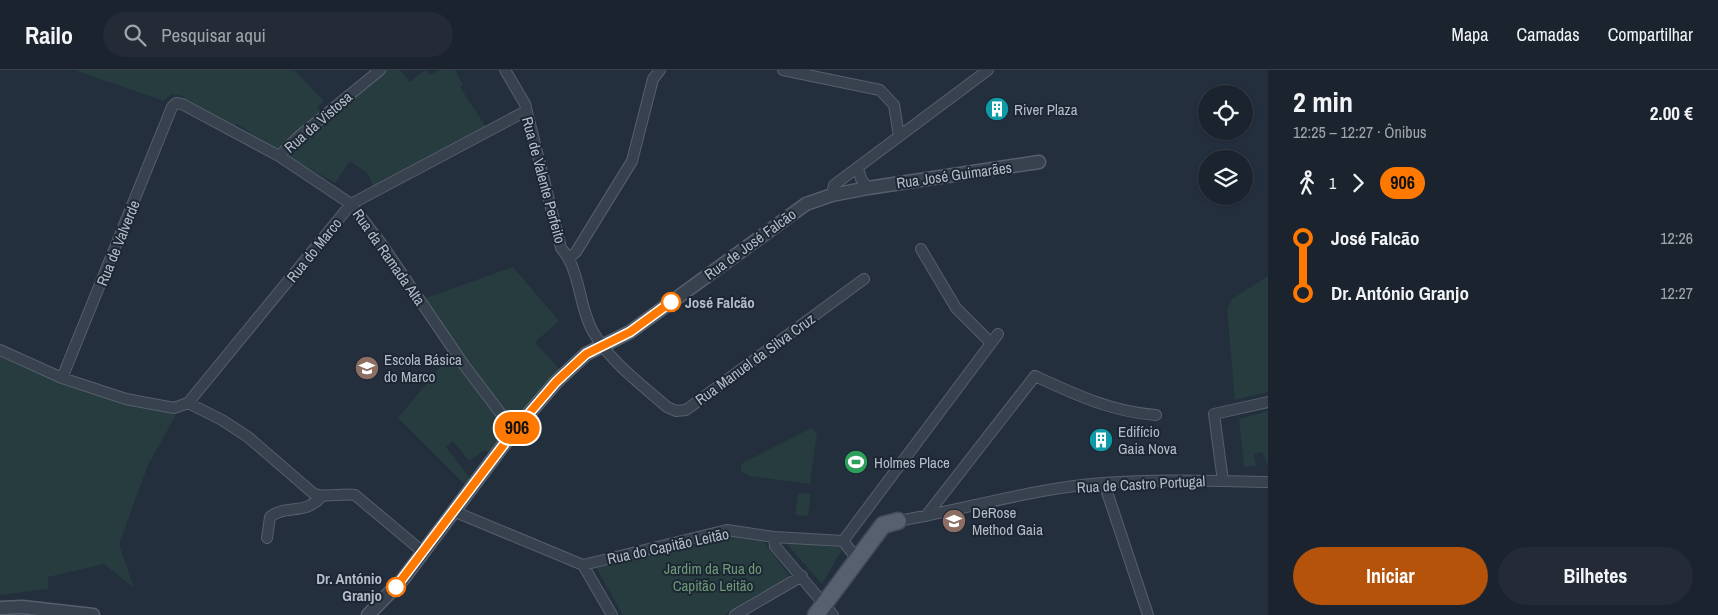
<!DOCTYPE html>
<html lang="pt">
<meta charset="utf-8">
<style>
body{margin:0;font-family:"Archivo Narrow",sans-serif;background:#242b36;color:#f1f3f6;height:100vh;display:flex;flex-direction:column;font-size:19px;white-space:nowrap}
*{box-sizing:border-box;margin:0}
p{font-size:16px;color:#a0a4aa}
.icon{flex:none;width:28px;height:28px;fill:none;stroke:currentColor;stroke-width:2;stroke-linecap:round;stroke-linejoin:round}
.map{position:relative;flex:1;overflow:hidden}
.sheet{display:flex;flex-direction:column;background:#1b232e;width:450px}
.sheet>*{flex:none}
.badge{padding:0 10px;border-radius:16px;font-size:18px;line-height:32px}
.tools{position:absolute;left:1198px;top:15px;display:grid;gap:10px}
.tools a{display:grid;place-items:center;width:55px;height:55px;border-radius:50%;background:#1b232e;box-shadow:0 1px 4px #0004,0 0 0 1px #39404a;font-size:25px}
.map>.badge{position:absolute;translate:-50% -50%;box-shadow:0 0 0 2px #fff}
.legs{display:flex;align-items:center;gap:8px;height:55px;padding:0 25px;font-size:16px}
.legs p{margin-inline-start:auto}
.headline{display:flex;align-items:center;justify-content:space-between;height:85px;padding:0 25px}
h1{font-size:28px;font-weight:800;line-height:38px}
.primary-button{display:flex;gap:10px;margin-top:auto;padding:10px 25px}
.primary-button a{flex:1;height:58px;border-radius:30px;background:#b45309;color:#fff;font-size:20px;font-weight:800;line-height:58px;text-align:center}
.primary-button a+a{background:#242b36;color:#f1f3f6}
ul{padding:0 25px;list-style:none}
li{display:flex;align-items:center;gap:18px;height:55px;font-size:19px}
li i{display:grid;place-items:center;width:8px;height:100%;margin:0 6px;background:currentColor}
li i::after{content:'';width:12px;height:12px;margin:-6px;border:4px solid;border-radius:50%;background:#1b232e}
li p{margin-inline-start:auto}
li:first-child i{background:linear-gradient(#0000 50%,currentColor 0)}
li:last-child i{background:linear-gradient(currentColor 50%,#0000 0)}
header{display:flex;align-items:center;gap:30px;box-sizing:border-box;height:70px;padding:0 25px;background:#1b232e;border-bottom:1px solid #39404a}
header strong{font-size:24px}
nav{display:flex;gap:28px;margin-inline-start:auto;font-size:18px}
.search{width:350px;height:45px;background:#242b36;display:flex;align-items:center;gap:12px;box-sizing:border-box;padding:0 18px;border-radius:28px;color:#a0a4aa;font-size:19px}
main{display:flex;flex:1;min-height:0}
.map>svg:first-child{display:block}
.green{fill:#263c3f}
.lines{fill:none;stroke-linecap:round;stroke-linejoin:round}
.minor-casing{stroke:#565f6c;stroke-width:12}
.tertiary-casing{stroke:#565f6c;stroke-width:15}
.primary-casing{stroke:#414a57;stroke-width:19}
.minor{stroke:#38414e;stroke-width:10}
.tertiary{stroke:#38414e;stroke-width:12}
.primary{stroke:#56606e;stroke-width:16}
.line-1-casing{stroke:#fff;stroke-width:11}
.line-1{stroke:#ff7900;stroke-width:8}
.stop-1-dot{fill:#fff;stroke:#ff7900;stroke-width:2.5}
.labels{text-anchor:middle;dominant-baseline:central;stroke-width:4;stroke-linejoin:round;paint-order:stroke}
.poi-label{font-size:15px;fill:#b4bcc9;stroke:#1d2633;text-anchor:start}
.street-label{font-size:15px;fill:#b4bcc9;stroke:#1d2633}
.stop-label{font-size:15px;font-weight:bold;fill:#b4bcc9;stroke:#1d2633;text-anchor:start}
.park-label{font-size:15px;fill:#6b9a76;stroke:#1d2633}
</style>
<header>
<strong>Railo</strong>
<div class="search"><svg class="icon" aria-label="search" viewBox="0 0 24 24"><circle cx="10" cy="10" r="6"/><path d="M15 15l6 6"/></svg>Pesquisar aqui</div>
<nav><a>Mapa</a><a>Camadas</a><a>Compartilhar</a></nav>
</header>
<main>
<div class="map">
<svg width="1268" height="545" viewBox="0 0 1268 545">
<rect width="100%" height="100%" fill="#242f3e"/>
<path class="green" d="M 74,0 L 294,0 L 324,31 L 317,37 L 320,41 L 280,77 L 274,78 L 237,54 L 232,55 L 187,32 L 183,26 L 171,24 L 164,31 Z
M 386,0 L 400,0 L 410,12 L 425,0 L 431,5 L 440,0 L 455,0 L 463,15 L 460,17 L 486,57 L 373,116 L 368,104 L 350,91 L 335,113 L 286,85 L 298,70 Z
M 513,197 L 559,251 L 535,272 L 559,299 L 514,353 L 481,313 L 423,229 Z
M 1268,206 L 1268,322 L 1235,330 L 1227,239 L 1232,229 Z
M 451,284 L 509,362 L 491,385 L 485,380 L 469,391 L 453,371 L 446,377 L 471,410 L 466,416 L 398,348 Z
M 0,286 C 57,311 115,329 176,345 L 148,395 L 119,474 L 134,518 L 104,494 L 48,507 L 48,519 L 0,525 Z
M 1268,341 L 1268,396 L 1262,382 L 1254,384 L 1256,396 L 1244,397 L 1239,349 Z
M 809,359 L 813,359 L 817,364 L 810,414 L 750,406 L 741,401 L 741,394 Z
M 798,423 L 811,424 L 808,446 L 795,445 Z
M 728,463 L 764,471 L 789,506 L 724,545 L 623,545 L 596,498 Z
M 785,472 L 843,478 L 822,514 Z"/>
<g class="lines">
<g class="minor-casing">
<path id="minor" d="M 505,0 L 525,34 L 561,178 C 581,201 578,234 592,260 C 609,291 641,314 667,337 L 676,341 L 686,340 L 864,209
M 783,0 L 880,20 L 894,35 L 899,66
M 279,86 L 297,68 L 380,0
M 858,97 L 861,109 L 868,118
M 832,125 L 834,115 L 988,0
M 921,179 L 956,238 L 991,273
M 569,188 L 576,182 L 632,91 L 653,9 L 660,0
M 0,280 L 62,308 L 126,329 L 174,338 L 188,333 L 222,350 L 248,367 L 314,424 C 327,428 341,423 355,425 L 423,482
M 62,308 L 172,37 L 176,33 L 182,34 L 279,86 L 351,134 L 383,176 L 464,295 L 514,361
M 188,333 L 351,134 L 526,41
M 1223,411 L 1214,344 L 1268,332
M 1104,413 L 1148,545
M 453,441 L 583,495 L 612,545
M 926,446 L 1035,306 C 1074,324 1112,342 1156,345
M 898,451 C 967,439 1034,418 1104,413 C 1159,409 1213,411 1268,412
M 774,467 L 775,476 L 833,545
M 267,468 L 270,447 C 286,434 305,446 322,426
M 843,471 L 998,264
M 843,471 L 857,489
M 583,495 L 727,460 L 774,467 L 843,471
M 735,545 L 802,506"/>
</g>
<g class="tertiary-casing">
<path id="tertiary" d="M 0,538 L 22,537 L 93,545
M 368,545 L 403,509 L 514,361 L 556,312 L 586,284 L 630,262 L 806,134 L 832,125 L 868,118 L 1039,92"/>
</g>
<g class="primary-casing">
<path id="primary" d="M 816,545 L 883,455 L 898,451"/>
</g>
<use href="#minor" class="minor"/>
<use href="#tertiary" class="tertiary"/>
<use href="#primary" class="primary"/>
</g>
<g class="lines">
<g class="line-1-casing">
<path id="line-1" d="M 396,517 L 514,361 L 556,312 L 586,284 L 630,262 L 671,232"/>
</g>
<use href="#line-1" class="line-1"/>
</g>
<defs>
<g id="building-disc" transform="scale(1.25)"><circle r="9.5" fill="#0f9aa8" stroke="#1d2633"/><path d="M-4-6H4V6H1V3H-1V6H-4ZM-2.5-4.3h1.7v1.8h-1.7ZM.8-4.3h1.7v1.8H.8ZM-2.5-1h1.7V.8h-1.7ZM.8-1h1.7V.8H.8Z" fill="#fff"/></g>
<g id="school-disc" transform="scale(1.25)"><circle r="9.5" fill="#8d6e63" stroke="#1d2633"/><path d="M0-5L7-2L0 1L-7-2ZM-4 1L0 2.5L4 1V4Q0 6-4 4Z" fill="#fff"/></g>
<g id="stadium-disc" transform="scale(1.25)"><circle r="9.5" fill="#2e9e5b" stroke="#1d2633"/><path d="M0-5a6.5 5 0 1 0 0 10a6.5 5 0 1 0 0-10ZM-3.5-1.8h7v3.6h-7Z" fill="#fff"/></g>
<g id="university-disc" transform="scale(1.25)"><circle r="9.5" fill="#8d6e63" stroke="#1d2633"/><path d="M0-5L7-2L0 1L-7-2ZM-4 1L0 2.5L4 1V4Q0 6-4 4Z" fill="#fff"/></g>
</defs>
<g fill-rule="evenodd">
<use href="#building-disc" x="997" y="39"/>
<use href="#school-disc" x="367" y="298"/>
<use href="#building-disc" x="1101" y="370"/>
<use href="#stadium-disc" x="856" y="392"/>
<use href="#university-disc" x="954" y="451"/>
</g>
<g class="stop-1-dot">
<circle cx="671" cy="232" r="9"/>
<circle cx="396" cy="517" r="9"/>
</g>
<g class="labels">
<g class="poi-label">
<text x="1014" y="39">River Plaza</text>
<text x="384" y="289">Escola Básica<tspan x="384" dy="17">do Marco</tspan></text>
<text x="1118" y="361">Edifício<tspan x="1118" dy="17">Gaia Nova</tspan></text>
<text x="874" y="392">Holmes Place</text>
<text x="972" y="442">DeRose<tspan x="972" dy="17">Method Gaia</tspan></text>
</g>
<g class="street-label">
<text transform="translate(318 52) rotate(-41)">Rua da Vistosa</text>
<text transform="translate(954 105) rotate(-8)">Rua José Guimarães</text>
<text transform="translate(544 110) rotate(75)">Rua de Valente Perfeito</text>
<text transform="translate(118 173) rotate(-68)">Rua de Valverde</text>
<text transform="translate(750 174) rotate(-36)">Rua de José Falcão</text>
<text transform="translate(314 180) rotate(-51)">Rua do Marco</text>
<text transform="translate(389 187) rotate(55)">Rua da Ramada Alta</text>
<text transform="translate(755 289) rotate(-36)">Rua Manuel da Silva Cruz</text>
<text transform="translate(1141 414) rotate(-3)">Rua de Castro Portugal</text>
<text transform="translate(668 476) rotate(-12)">Rua do Capitão Leitão</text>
</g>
<g class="stop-label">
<text x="685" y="232">José Falcão</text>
<text x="382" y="508" text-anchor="end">Dr. António<tspan x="382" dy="17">Granjo</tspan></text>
</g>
<g class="park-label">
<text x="713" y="498">Jardim da Rua do<tspan x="713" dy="17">Capitão Leitão</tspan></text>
</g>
</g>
</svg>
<div class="tools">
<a><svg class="icon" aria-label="locate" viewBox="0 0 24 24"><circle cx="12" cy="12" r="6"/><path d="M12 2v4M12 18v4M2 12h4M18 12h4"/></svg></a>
<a><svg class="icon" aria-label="layers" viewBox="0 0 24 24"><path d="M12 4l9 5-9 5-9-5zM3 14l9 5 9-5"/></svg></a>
</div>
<b class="badge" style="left:517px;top:358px;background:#ff7900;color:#111">906</b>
</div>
<section class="sheet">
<div class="headline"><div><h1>2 min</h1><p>12:25 – 12:27 · Ônibus</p></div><b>2.00 €</b></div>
<div class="legs"><svg class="icon" aria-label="walk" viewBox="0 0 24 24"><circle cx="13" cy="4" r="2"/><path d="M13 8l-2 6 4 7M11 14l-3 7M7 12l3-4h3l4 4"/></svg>1<svg class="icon" aria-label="forward" viewBox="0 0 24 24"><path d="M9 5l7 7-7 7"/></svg><b class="badge" style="background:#ff7900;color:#111">906</b></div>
<ul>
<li><i style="color:#ff7900"></i><b>José Falcão</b><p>12:26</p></li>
<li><i style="color:#ff7900"></i><b>Dr. António Granjo</b><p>12:27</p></li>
</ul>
<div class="primary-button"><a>Iniciar</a><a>Bilhetes</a></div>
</section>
</main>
